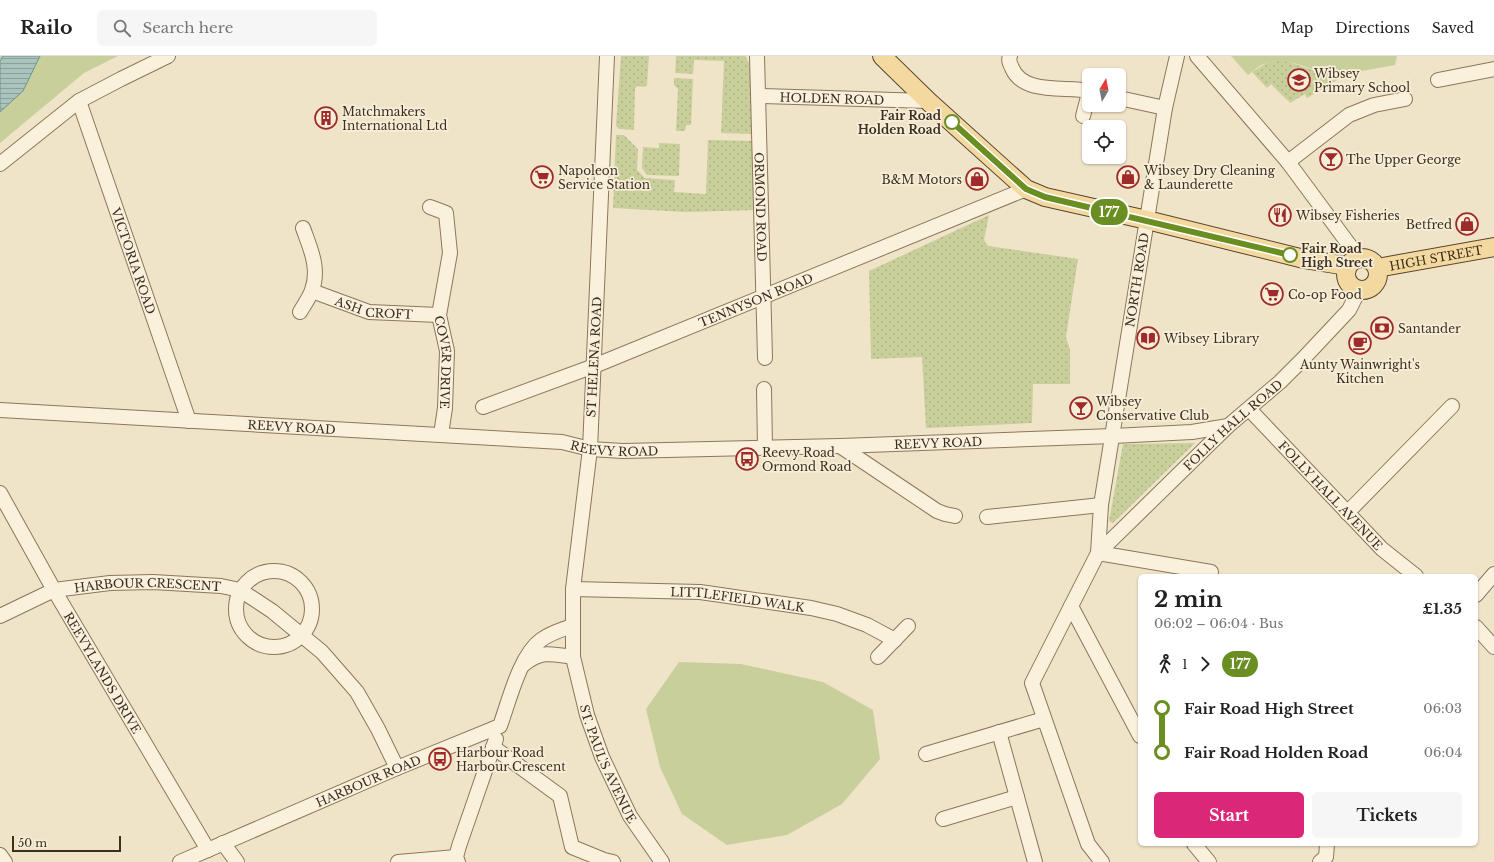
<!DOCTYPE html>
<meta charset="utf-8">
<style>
body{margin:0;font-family:"Libre Baskerville",serif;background:#f6f6f6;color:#222;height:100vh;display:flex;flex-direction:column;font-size:15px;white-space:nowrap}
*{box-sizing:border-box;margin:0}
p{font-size:13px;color:#767676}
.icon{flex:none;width:22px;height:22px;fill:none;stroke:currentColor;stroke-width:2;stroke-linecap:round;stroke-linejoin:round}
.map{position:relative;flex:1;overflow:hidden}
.side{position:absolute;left:1138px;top:518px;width:340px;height:272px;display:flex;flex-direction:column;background:#fff;border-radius:6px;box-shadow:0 1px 3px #0004}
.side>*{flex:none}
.badge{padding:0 8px;border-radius:13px;font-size:14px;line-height:26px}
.needle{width:26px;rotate:10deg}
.fabs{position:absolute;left:1082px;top:12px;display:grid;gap:8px}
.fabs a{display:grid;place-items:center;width:44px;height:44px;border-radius:6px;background:#fff;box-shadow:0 1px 3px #0004;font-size:20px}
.scale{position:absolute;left:12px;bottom:10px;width:109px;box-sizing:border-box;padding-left:4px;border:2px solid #3d2e20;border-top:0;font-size:11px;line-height:14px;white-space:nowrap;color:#3d2e20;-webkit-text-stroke:3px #f7eed8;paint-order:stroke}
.map>.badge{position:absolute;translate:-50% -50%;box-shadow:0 0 0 2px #fff}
.legs{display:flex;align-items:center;gap:6px;height:44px;padding:0 16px;font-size:13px}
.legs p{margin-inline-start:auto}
.head{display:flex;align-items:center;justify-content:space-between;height:68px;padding:0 16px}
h1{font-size:22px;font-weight:700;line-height:30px}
.cta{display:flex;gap:8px;margin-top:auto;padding:8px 16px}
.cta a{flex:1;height:46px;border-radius:6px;background:#db2777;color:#fff;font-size:16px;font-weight:700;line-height:46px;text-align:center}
.cta a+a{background:#f6f6f6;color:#222}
ul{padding:0 16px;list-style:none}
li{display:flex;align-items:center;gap:14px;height:44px;font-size:15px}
li i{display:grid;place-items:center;width:6px;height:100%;margin:0 5px;background:currentColor}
li i::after{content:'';width:10px;height:10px;margin:-5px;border:3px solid;border-radius:50%;background:#fff}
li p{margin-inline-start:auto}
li:first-child i{background:linear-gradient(#0000 50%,currentColor 0)}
li:last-child i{background:linear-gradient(currentColor 50%,#0000 0)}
header{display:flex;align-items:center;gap:24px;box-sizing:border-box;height:56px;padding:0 20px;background:#fff;border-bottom:1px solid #e0e0e0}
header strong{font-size:19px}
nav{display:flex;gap:22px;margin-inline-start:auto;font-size:14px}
.search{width:280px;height:36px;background:#f6f6f6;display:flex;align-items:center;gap:10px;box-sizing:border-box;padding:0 14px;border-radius:6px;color:#767676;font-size:15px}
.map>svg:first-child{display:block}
.grass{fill:url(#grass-dots)}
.park{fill:#c9cf9b}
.water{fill:url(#water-rules);stroke:#6f938a}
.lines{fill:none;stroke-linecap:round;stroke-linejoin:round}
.minor-casing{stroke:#8d765c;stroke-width:16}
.major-casing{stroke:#5b4430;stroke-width:20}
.minor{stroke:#faf1dc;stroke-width:14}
.major{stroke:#f3d9a0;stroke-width:18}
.line-1-casing{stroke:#fff;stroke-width:9}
.line-1{stroke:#6b8e23;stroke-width:6}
.stop-1-dot{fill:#fff;stroke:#6b8e23;stroke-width:2}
.labels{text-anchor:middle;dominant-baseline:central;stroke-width:3.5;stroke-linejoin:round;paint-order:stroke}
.poi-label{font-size:12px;fill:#3d2e20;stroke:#f7eed8;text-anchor:start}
.street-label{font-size:12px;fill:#3d2e20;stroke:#f7eed8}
.stop-label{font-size:12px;font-weight:bold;fill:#3d2e20;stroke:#f7eed8;text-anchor:end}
</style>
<header>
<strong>Railo</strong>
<div class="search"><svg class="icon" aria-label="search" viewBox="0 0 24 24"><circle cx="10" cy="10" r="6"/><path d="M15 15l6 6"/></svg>Search here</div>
<nav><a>Map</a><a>Directions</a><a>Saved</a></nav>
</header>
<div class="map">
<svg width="1494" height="806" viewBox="0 0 1494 806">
<defs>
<pattern id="grass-dots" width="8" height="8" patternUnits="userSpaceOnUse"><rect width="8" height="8" fill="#c9cf9b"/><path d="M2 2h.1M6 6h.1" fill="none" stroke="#aeb285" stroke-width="1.8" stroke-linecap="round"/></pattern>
<pattern id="water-rules" width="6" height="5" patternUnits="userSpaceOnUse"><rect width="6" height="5" fill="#a9c4bc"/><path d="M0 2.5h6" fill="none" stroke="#8ba098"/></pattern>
</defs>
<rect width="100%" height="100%" fill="#f0e4c8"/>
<path class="grass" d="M 621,0 L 666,0 L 649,0 L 647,29 L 644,31 L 637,30 L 635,33 L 634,74 L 619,73 L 616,70 Z
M 676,0 L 745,0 L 749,7 L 756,78 L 721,77 L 724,5 L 694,4 L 693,18 L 675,17 Z
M 1276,5 L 1286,5 L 1339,23 L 1307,42 L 1305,38 L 1290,47 L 1288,44 L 1287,44 L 1271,28 L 1267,32 L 1252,16 L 1267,7 Z
M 674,22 L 693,23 L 691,69 L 686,69 L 685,75 L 676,75 L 678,33 L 674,29 Z
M 616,79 L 624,79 L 638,93 L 637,114 L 645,122 L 675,124 L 674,136 L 706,138 L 708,84 L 756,85 L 758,154 L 685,156 L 613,152 Z
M 659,87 L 680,88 L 679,120 L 647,119 L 642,112 L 643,91 L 659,92 Z
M 989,159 L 984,184 L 988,190 L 1078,203 L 1066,281 L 1070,294 L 1070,328 L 1033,328 L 1032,367 L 926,372 L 922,301 L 871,303 L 869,215 Z
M 1195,387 L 1113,467 L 1109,465 L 1123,388 Z"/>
<path class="park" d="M 0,0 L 118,0 L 84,17 L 0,87 Z
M 1231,0 L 1397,0 L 1395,9 L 1351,17 L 1339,23 C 1318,17 1289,0 1267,7 C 1260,9 1254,14 1248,19 Z
M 679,606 L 741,608 L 823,626 L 873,654 L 880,703 L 842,748 L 787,779 L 727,789 L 682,758 L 660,711 L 646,653 Z"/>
<path class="water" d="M 3,0 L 40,0 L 23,35 L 0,56 L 0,5 Z"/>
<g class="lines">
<g class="minor-casing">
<g id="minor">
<path id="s1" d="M 607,0 L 590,393 L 573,533 L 573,601 L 587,659 L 602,701 L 630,760 L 662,806"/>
<path id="s2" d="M 757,0 L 765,302"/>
<path d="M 1010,0 C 1008,5 1010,7 1012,12 C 1023,39 1066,30 1089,35"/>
<path d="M 1177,0 L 1165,52 L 1101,449 L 1098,497 L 1211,516"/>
<path d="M 1197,0 L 1288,106 L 1359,202"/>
<path d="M 1438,24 L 1494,13"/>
<path id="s3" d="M 759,40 L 928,45"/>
<path d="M 1119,42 L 1165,52"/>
<path id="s4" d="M 79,45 L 189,365"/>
<path d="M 1083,60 L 1089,37"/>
<path d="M 1288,106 L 1349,59 L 1374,49 L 1405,43"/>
<path d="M 0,108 L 79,45 L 121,23 L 168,0"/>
<path id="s5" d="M 430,151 L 446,157 L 450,197 L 439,259 L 447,295 L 445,352 L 441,378"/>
<path id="s6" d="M 312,235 L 369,256 L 439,259"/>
<path d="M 300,256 C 304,249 310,241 312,234 C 320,212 310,192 303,172"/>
<path d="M 764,333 L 765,391"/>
<path id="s7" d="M 483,351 L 594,310 L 1026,133"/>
<path id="s8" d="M 1249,353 L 1382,493 L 1416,520"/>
<path id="s9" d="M 0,354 L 562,386 L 590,393 L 623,395 L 840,390 L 1113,380 L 1192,376 L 1228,370"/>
<path d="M 840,390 L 937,455 L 945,458 L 955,460"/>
<path id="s10" d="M 0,437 L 54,534 L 208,794"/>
<path d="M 1347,457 L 1452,350"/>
<path d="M 987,461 L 1101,449"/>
<circle cx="274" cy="553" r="38"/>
<path id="s11" d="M 573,533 L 700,536 L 811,552 L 837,558 L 867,569 L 895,584"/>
<path d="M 1476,539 L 1494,518"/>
<path d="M 1071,550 L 1140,680"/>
<path id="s12" d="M 0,560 L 54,534 L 110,527 L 153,526 L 221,530 L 240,534 L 272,555 L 322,596 L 357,636 L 378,673 L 397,712"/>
<path d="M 1476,571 L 1494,591"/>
<path d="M 878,601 L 908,570"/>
<path d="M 524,608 C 543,594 550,598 573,601"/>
<path d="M 999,676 L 1035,806"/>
<path d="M 493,691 L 560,740 L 572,791 L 604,804 L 613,806"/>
<path d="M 926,698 L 1044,663"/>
<path d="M 943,763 L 1017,741"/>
<path d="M 223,787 L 237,806"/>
<path d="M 1194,788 L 1209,806"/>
<path d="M 0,799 L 5,806"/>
<path id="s13" d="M 180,806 L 397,712 L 500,670 C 509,645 520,599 541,584 C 550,577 561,574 572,570"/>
<path d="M 398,806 L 456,801"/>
<path d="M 458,806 L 456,801 L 459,790 L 496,683"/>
<path id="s14" d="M 1102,806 L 1088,788 L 1032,627 L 1098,497 L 1228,370 L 1280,326 L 1303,303 L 1349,254 L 1359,234"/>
<path d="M 1320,806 L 1326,801 L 1327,788"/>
</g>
</g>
<g class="major-casing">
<g id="major">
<path d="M 882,0 L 928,45 L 1026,133 L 1045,141 L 1147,164 L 1304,203 L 1347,210"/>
<circle cx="1362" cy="218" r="16"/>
<path id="s15" d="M 1377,212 L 1494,191"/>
</g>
</g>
<use href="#minor" class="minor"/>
<use href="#major" class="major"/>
</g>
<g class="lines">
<g class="line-1-casing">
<path id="line-1" d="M 952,66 L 1026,133 L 1045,141 L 1290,199"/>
</g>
<use href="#line-1" class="line-1"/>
</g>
<defs>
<g id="school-ring" transform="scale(1.15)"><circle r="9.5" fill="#f7eed8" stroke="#9e2a2b" stroke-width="1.5"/><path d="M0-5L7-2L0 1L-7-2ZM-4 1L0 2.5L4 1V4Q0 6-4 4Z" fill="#9e2a2b"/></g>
<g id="building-ring" transform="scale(1.15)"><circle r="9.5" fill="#f7eed8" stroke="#9e2a2b" stroke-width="1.5"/><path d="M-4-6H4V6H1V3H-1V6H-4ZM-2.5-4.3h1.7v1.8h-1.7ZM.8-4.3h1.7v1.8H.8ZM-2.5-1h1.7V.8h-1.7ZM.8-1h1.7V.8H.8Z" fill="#9e2a2b"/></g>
<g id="bar-ring" transform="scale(1.15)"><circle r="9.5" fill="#f7eed8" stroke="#9e2a2b" stroke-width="1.5"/><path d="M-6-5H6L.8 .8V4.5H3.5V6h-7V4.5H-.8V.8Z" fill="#9e2a2b"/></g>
<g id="supermarket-ring" transform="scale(1.15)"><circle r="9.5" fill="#f7eed8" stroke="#9e2a2b" stroke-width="1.5"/><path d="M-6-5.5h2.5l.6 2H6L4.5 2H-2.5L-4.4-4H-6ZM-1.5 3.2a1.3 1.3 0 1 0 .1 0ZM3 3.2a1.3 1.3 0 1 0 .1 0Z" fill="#9e2a2b"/></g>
<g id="shop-ring" transform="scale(1.15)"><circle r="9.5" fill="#f7eed8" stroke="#9e2a2b" stroke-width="1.5"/><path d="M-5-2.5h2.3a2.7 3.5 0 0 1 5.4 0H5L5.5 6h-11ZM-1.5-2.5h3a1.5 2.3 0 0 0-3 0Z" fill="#9e2a2b"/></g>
<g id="restaurant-ring" transform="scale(1.15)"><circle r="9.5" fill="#f7eed8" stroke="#9e2a2b" stroke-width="1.5"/><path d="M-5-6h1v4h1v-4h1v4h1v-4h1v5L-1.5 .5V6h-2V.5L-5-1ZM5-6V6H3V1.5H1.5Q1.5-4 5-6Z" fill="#9e2a2b"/></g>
<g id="bank-ring" transform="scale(1.15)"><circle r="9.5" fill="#f7eed8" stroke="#9e2a2b" stroke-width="1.5"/><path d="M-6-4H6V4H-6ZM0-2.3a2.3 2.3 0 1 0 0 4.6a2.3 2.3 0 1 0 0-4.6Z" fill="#9e2a2b"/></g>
<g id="library-ring" transform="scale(1.15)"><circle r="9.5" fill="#f7eed8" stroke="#9e2a2b" stroke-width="1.5"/><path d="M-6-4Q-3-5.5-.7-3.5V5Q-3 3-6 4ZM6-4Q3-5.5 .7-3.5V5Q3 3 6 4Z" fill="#9e2a2b"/></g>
<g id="cafe-ring" transform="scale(1.15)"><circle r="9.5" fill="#f7eed8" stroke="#9e2a2b" stroke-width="1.5"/><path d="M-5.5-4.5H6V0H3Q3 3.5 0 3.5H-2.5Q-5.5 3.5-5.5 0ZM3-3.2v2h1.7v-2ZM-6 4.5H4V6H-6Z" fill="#9e2a2b"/></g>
<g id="bus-ring" transform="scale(1.15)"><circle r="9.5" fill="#f7eed8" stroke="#9e2a2b" stroke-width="1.5"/><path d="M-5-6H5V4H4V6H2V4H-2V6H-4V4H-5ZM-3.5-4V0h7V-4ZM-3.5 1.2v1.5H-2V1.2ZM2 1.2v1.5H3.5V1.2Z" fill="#9e2a2b"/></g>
</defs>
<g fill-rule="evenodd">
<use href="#school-ring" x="1299" y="24"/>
<use href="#building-ring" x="326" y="62"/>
<use href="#bar-ring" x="1331" y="103"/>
<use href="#supermarket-ring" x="542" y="121"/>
<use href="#shop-ring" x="1128" y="121"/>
<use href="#shop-ring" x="977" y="123"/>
<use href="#restaurant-ring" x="1280" y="159"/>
<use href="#shop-ring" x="1467" y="168"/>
<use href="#supermarket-ring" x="1272" y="238"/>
<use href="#bank-ring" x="1382" y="272"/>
<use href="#library-ring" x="1148" y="282"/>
<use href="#cafe-ring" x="1360" y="287"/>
<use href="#bar-ring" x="1081" y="352"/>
<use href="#bus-ring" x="747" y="403"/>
<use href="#bus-ring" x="440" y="703"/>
</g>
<g class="stop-1-dot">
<circle cx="952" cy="66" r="7"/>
<circle cx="1290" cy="199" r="7"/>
</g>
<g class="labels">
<g class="poi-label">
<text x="1314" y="17">Wibsey<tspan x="1314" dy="14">Primary School</tspan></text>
<text x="342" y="55">Matchmakers<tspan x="342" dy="14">International Ltd</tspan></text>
<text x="1346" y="103">The Upper George</text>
<text x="558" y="114">Napoleon<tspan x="558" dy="14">Service Station</tspan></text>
<text x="1144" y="114">Wibsey Dry Cleaning<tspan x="1144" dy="14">&amp; Launderette</tspan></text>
<text x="962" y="123" text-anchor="end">B&amp;M Motors</text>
<text x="1296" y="159">Wibsey Fisheries</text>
<text x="1452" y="168" text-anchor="end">Betfred</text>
<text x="1288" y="238">Co-op Food</text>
<text x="1398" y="272">Santander</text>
<text x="1164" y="282">Wibsey Library</text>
<text x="1360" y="308" text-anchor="middle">Aunty Wainwright's<tspan x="1360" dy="14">Kitchen</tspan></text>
<text x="1096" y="345">Wibsey<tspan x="1096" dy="14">Conservative Club</tspan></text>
<text x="762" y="396">Reevy Road<tspan x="762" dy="14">Ormond Road</tspan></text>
<text x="456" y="696">Harbour Road<tspan x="456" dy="14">Harbour Crescent</tspan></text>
</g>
<g class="street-label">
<text stroke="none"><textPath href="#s3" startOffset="73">HOLDEN ROAD</textPath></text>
<text stroke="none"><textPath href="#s2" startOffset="151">ORMOND ROAD</textPath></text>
<text stroke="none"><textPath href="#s15" startOffset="60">HIGH STREET</textPath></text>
<text stroke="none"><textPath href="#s4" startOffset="169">VICTORIA ROAD</textPath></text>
<text transform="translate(1137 224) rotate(-81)">NORTH ROAD</text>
<text stroke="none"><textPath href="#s7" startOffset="293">TENNYSON ROAD</textPath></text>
<text stroke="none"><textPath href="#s6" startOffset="65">ASH CROFT</textPath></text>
<text transform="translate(594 301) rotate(-87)">ST HELENA ROAD</text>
<text stroke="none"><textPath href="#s5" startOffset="168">COVER DRIVE</textPath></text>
<text stroke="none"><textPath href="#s14" startOffset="525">FOLLY HALL ROAD</textPath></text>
<text stroke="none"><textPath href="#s9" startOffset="292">REEVY ROAD</textPath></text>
<text stroke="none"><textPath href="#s9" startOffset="940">REEVY ROAD</textPath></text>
<text stroke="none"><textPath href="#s9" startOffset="616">REEVY ROAD</textPath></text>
<text stroke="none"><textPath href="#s8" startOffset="119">FOLLY HALL AVENUE</textPath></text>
<text stroke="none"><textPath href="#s12" startOffset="154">HARBOUR CRESCENT</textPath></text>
<text stroke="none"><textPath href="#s11" startOffset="165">LITTLEFIELD WALK</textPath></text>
<text stroke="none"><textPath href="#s10" startOffset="207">REEVYLANDS DRIVE</textPath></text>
<text stroke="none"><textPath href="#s1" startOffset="715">ST. PAUL'S AVENUE</textPath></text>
<text stroke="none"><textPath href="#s13" startOffset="205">HARBOUR ROAD</textPath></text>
</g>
<g class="stop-label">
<text x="941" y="59">Fair Road<tspan x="941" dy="14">Holden Road</tspan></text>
<text x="1301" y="192" text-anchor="start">Fair Road<tspan x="1301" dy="14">High Street</tspan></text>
</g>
</g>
</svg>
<div class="fabs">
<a><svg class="needle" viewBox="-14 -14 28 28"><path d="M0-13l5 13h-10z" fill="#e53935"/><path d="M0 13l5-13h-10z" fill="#767676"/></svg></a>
<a><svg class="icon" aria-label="locate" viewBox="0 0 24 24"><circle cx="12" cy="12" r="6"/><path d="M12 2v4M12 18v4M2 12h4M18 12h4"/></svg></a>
</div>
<div class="scale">50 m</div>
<b class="badge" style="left:1109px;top:156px;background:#6b8e23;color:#fff">177</b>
<section class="side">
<div class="head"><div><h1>2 min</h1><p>06:02 – 06:04 · Bus</p></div><b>£1.35</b></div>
<div class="legs"><svg class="icon" aria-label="walk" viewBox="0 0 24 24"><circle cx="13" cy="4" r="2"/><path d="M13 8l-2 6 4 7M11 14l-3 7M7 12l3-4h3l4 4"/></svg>1<svg class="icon" aria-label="forward" viewBox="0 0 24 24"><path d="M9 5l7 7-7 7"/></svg><b class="badge" style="background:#6b8e23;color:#fff">177</b></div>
<ul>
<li><i style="color:#6b8e23"></i><b>Fair Road High Street</b><p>06:03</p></li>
<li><i style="color:#6b8e23"></i><b>Fair Road Holden Road</b><p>06:04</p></li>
</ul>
<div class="cta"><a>Start</a><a>Tickets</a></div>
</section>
</div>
